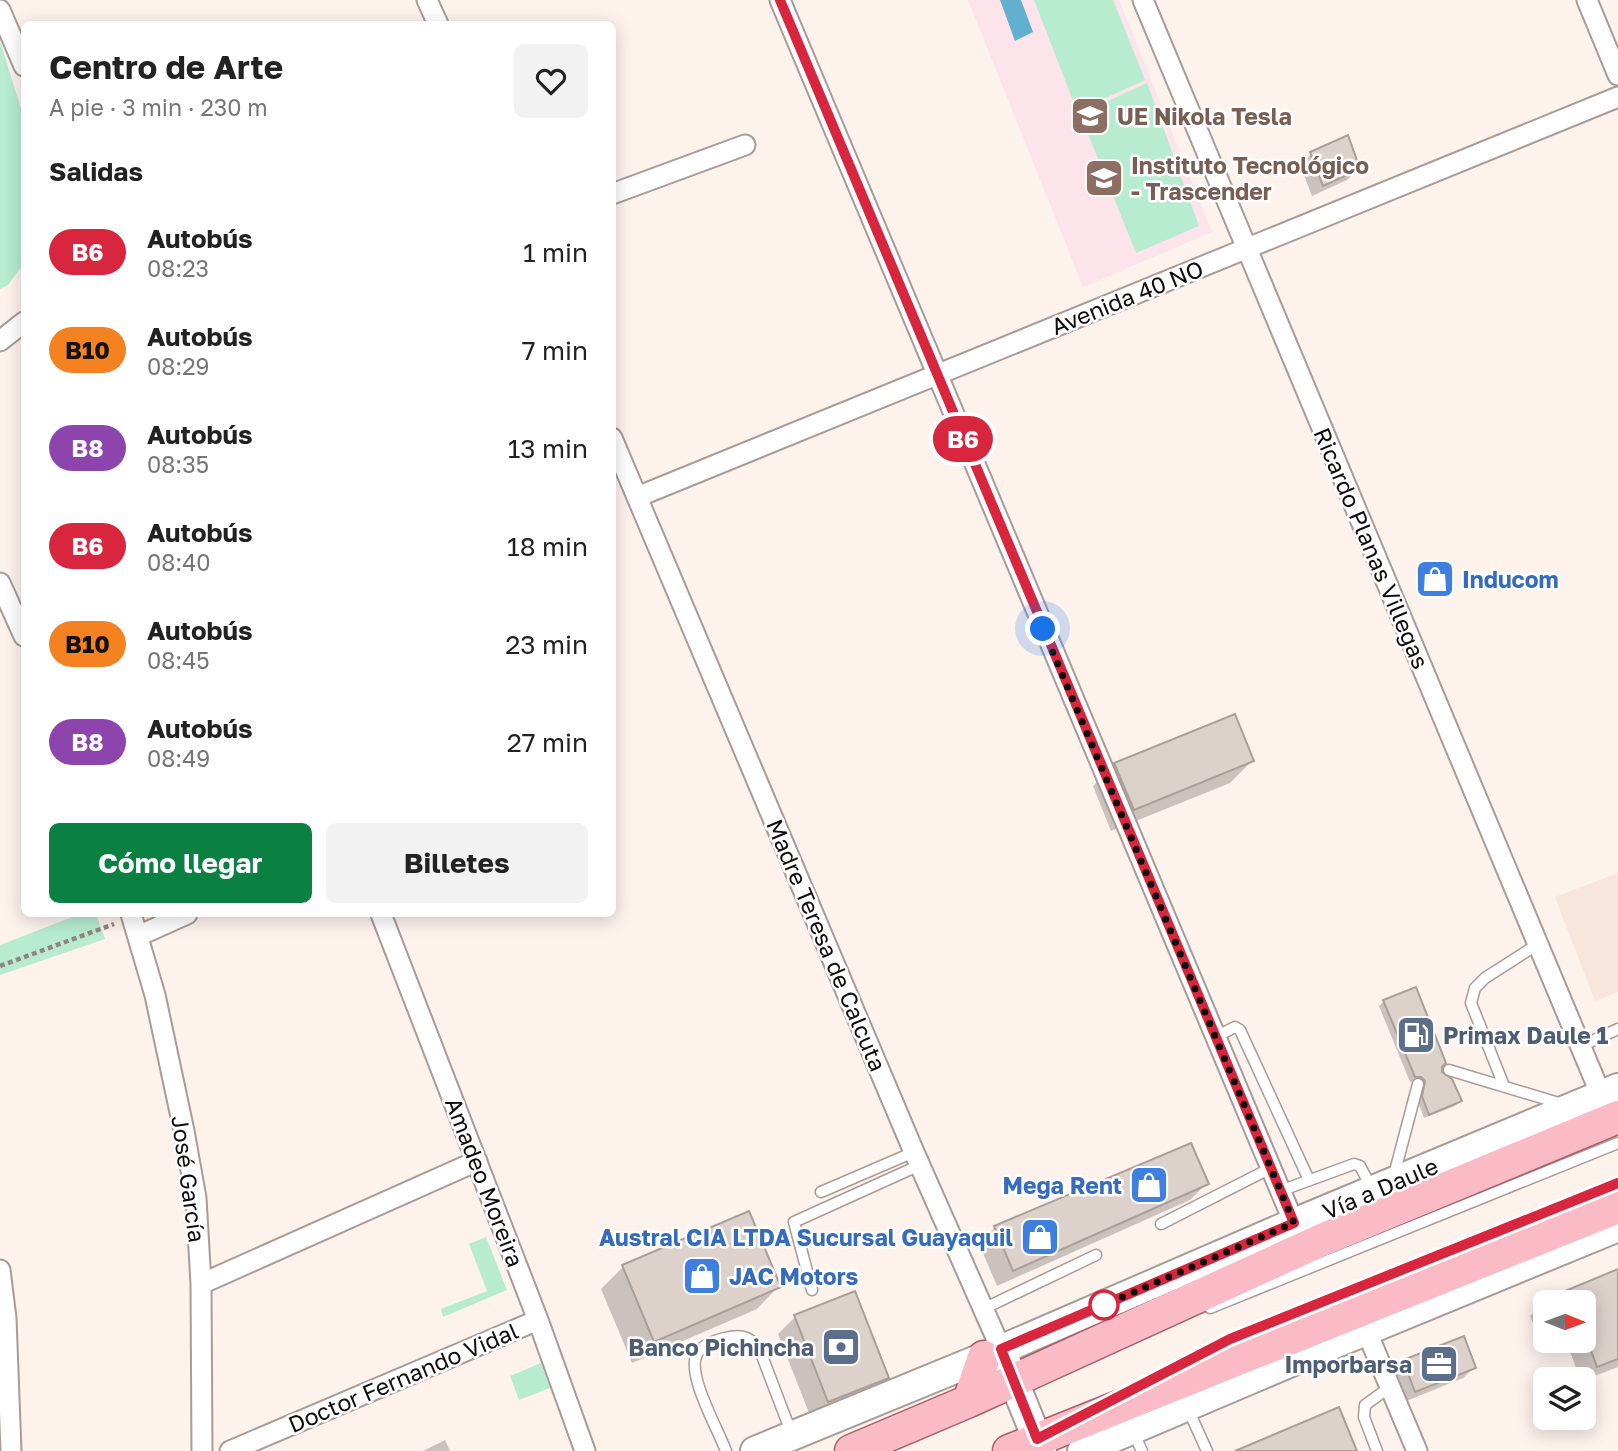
<!DOCTYPE html>
<html lang="es">
<meta charset="utf-8">
<style>
body{margin:0;font-family:"Golos Text",sans-serif;background:#f2f2f2;color:#222;height:100vh;display:flex;flex-direction:column;font-size:26px;white-space:nowrap}
*{box-sizing:border-box;margin:0}
p{font-size:23px;color:#767676}
.icon{flex:none;width:38px;height:38px;fill:none;stroke:currentColor;stroke-width:2;stroke-linecap:round;stroke-linejoin:round}
.map{position:relative;flex:1;overflow:hidden}
.panel{position:absolute;left:21px;top:21px;width:595px;height:896px;display:flex;flex-direction:column;background:#fff;border-radius:10px;box-shadow:0 4px 18px #0003}
.panel>*{flex:none}
.badge{padding:0 14px;border-radius:23px;font-size:24px;line-height:46px}
.needle{width:46px;rotate:91deg}
.fabs{position:absolute;left:1533px;top:1290px;display:grid;gap:14px}
.fabs a{display:grid;place-items:center;width:63px;height:63px;border-radius:10px;background:#fff;box-shadow:0 4px 18px #0003;font-size:35px}
.you{position:absolute;width:35px;height:35px;margin:-18px;border:5px solid #fff;border-radius:50%;background:#1a73e8;box-shadow:0 0 0 10px #1a73e833}
.map>.badge{position:absolute;translate:-50% -50%;box-shadow:0 0 0 4px #fff}
h2{padding:0 28px;font-size:26px;line-height:63px}
.round{display:grid;place-items:center;flex:none;width:74px;height:74px;border-radius:10px;background:#f2f2f2}
.head{display:flex;align-items:center;justify-content:space-between;height:119px;padding:0 28px}
h1{font-size:33px;font-weight:700;line-height:52px}
.primary-button{display:flex;gap:14px;margin-top:auto;padding:14px 28px}
.primary-button a{flex:1;height:80px;border-radius:10px;background:#0b8043;color:#fff;font-size:28px;font-weight:700;line-height:80px;text-align:center}
.primary-button a+a{background:#f2f2f2;color:#222}
ul{padding:0;list-style:none}
li{display:flex;align-items:center;gap:21px;height:98px;padding:0 28px}
li div{flex:1}
li b{display:block;font-size:26px}
li em{font-style:normal}
li .badge{min-width:77px;font-weight:700;text-align:center}
.map>svg:first-child{display:block}
.built{fill:#f8e5dc}
.education{fill:#fde3ea}
.green{fill:#b7ecd1}
.water{fill:#61b0cd}
.shadow{fill:#0003;fill-rule:evenodd}
.building{fill:#dcd1cb;stroke:#a99f98;stroke-width:2}
.lines{fill:none;stroke-linecap:round;stroke-linejoin:round}
.lane-casing{stroke:#a79c97;stroke-width:13}
.street-casing{stroke:#a79c97;stroke-width:23}
.secondary-casing{stroke:#a79c97;stroke-width:32}
.primary-casing{stroke:#a7606c;stroke-width:35}
.path{stroke:#908784;stroke-width:4.5;stroke-dasharray:5 3.5;stroke-linecap:butt}
.lane{stroke:#fff;stroke-width:10}
.street{stroke:#fff;stroke-width:19}
.secondary{stroke:#fff;stroke-width:28}
.primary{stroke:#fbbbc6;stroke-width:32}
.line-casing{stroke:#fff;stroke-width:16}
.line{stroke:#d7263d;stroke-width:10}
.walk{stroke:#100c0b;stroke-width:7;stroke-dasharray:0 12.6}
.stop-dot{fill:#fff;stroke:#d7263d;stroke-width:3.5}
.labels{text-anchor:middle;dominant-baseline:central;stroke-width:5;stroke-linejoin:round;paint-order:stroke}
.education-label{font-size:23px;font-weight:bold;fill:#785e54;stroke:#fff;text-anchor:start}
.street-label{font-size:23px;fill:#100c0b;stroke:#fff}
.shop-label{font-size:23px;font-weight:bold;fill:#366cbe;stroke:#fff;text-anchor:start}
.service-label{font-size:23px;font-weight:bold;fill:#4e5e75;stroke:#fff;text-anchor:end}
</style>
<div class="map">
<svg width="1618" height="1451" viewBox="0 0 1618 1451">
<rect width="100%" height="100%" fill="#fef2ed"/>
<path class="built" d="M 1618,873 L 1618,992 L 1595,1001 L 1555,897 Z"/>
<path class="education" d="M 968,0 L 1119,0 L 1212,232 L 1083,287 Z"/>
<path class="green" d="M 1034,0 L 1113,0 L 1145,80 L 1077,111 Z
M 0,41 L 24,118 L 24,263 L 8,285 L 0,289 Z
M 1147,83 L 1199,226 L 1136,253 L 1080,114 Z
M 80,914 L 96,914 L 105,939 L 0,975 L 0,945 Z
M 486,1237 L 507,1290 L 443,1317 L 441,1309 L 487,1291 L 469,1244 Z
M 541,1363 L 550,1388 L 519,1400 L 510,1376 Z"/>
<path class="water" d="M 1000,0 L 1021,0 L 1033,32 L 1015,41 Z"/>
<path class="shadow" d="M 1347,138 L 1358,169 L 1347,180 L 1312,196 L 1300,165 L 1311,154 Z
M 1252,761 L 1230,783 L 1111,831 L 1093,786 L 1115,764 Z
M 1384,1001 L 1440,1067 L 1440,1073 L 1459,1101 L 1455,1106 L 1424,1118 L 1418,1102 L 1421,1087 L 1415,1081 L 1410,1082 L 1379,1006 Z
M 1207,1183 L 1190,1200 L 997,1286 L 979,1244 L 995,1227 Z
M 623,1267 L 779,1286 L 757,1309 L 632,1363 L 601,1289 Z
M 1618,1271 L 1618,1367 L 1584,1380 L 1580,1379 L 1567,1343 L 1545,1352 L 1530,1316 L 1545,1301 ZM 1545,1302 L 1584,1302 L 1584,1340 L 1545,1340 Z
M 854,1293 L 887,1377 L 871,1394 L 811,1418 L 778,1334 L 795,1317 Z
M 1404,1361 L 1474,1368 L 1463,1378 L 1404,1402 L 1393,1372 Z
M 445,1440 L 450,1451 L 423,1451 Z"/>
<path class="building" d="M 1348,135 L 1360,169 L 1323,186 L 1310,152 Z
M 1235,714 L 1254,761 L 1134,810 L 1114,763 Z
M 1416,987 L 1446,1063 L 1442,1067 L 1442,1072 L 1452,1079 L 1462,1101 L 1429,1115 L 1422,1096 L 1425,1081 L 1421,1077 L 1415,1077 L 1383,1000 Z
M 1191,1143 L 1209,1184 L 1013,1271 L 994,1226 Z
M 749,1211 L 781,1287 L 654,1342 L 622,1265 Z
M 1618,1269 L 1618,1359 L 1597,1367 L 1584,1331 L 1584,1302 L 1539,1302 Z
M 855,1291 L 889,1378 L 828,1402 L 794,1315 Z
M 1464,1336 L 1476,1368 L 1415,1392 L 1403,1360 Z
M 1339,1407 L 1357,1451 L 1235,1451 Z"/>
<g class="lines">
<g class="lane-casing">
<path id="lane" d="M 1215,1037 L 1235,1027 L 1240,1030 L 1309,1180
M 1581,1046 L 1618,1029
M 1449,1070 L 1562,1104
M 1504,1086 L 1471,1003 L 1475,988 L 1485,978 L 1538,944
M 1394,1175 L 1418,1084
M 1280,1191 L 1354,1164 L 1360,1166 L 1371,1187
M 821,1192 L 914,1152
M 1161,1224 L 1271,1168
M 812,1290 L 794,1222 L 920,1165
M 1210,1308 L 1618,1143
M 983,1309 L 1096,1255
M 1167,1372 L 1230,1339 L 1618,1183
M 1187,1407 L 1207,1451
M 1132,1430 L 1142,1451
M 726,1451 C 718,1429 686,1374 697,1354 C 702,1345 716,1340 725,1338 C 740,1334 749,1336 759,1348 L 791,1432
M 1377,1451 L 1364,1417 L 1365,1405 L 1390,1387"/>
</g>
<g class="street-casing">
<path id="street" d="M 427,0 L 438,24
M 780,0 L 1294,1223
M 1143,0 L 1601,1095
M 1587,0 L 1618,75
M 0,10 L 24,66
M 612,194 L 745,145
M 0,341 L 24,322
M 612,438 L 914,1152 L 1001,1349
M 637,497 L 1618,97
M 0,583 L 24,636
M 131,914 L 155,995 L 184,1131 L 196,1198 L 201,1284 L 202,1451
M 381,914 L 538,1320 L 585,1451
M 138,936 L 187,914
M 0,1270 L 6,1318 L 11,1451
M 201,1284 L 477,1161
M 1366,1330 L 1417,1451
M 230,1451 L 538,1320"/>
</g>
<g class="secondary-casing">
<path id="secondary" d="M 1006,1362 L 1042,1451
M 755,1451 L 984,1357 L 1294,1223 L 1618,1088
M 1082,1451 L 1329,1346 L 1618,1227"/>
</g>
<g class="primary-casing">
<path id="primary" d="M 969,1401 L 984,1357
M 851,1451 L 969,1401 L 1324,1239 L 1618,1117
M 1009,1451 L 1618,1207"/>
</g>
<path class="path" d="M 0,966 L 114,924"/>
<use href="#lane" class="lane"/>
<use href="#street" class="street"/>
<use href="#secondary" class="secondary"/>
<use href="#primary" class="primary"/>
</g>
<g class="lines">
<g class="line-casing">
<path id="line" d="M 780,0 L 1294,1223 L 1001,1349 L 1037,1439 L 1230,1339 L 1618,1183"/>
</g>
<use href="#line" class="line"/>
<path class="walk" d="M 1043,629 L 1294,1223 L 1099,1307 L 1104,1305"/>
</g>
<defs>
<g id="school-square" transform="scale(2.0125)"><rect x="-9" y="-9" width="18" height="18" rx="4" fill="#8d6e63" stroke="#fff"/><path d="M0-5L7-2L0 1L-7-2ZM-4 1L0 2.5L4 1V4Q0 6-4 4Z" fill="#fff"/></g>
<g id="shop-square" transform="scale(2.0125)"><rect x="-9" y="-9" width="18" height="18" rx="4" fill="#3f7fe0" stroke="#fff"/><path d="M-5-2.5h2.3a2.7 3.5 0 0 1 5.4 0H5L5.5 6h-11ZM-1.5-2.5h3a1.5 2.3 0 0 0-3 0Z" fill="#fff"/></g>
<g id="fuel-square" transform="scale(2.0125)"><rect x="-9" y="-9" width="18" height="18" rx="4" fill="#5c6f8a" stroke="#fff"/><path d="M-5.5-6h7V0h2V4h1.3V-2.5L3-4.5l.8-.8L6-3V5H2.5V1h-1V6h-7ZM-4.2-4.7v3.2H.2V-4.7Z" fill="#fff"/></g>
<g id="bank-square" transform="scale(2.0125)"><rect x="-9" y="-9" width="18" height="18" rx="4" fill="#5c6f8a" stroke="#fff"/><path d="M-6-4H6V4H-6ZM0-2.3a2.3 2.3 0 1 0 0 4.6a2.3 2.3 0 1 0 0-4.6Z" fill="#fff"/></g>
<g id="office-square" transform="scale(2.0125)"><rect x="-9" y="-9" width="18" height="18" rx="4" fill="#5c6f8a" stroke="#fff"/><path d="M-6-3h4V-5.5h4V-3h4V5H-6ZM-1-4.5V-3h2v-1.5ZM-6 0V1H6V0Z" fill="#fff"/></g>
</defs>
<g fill-rule="evenodd">
<use href="#school-square" x="1090" y="116"/>
<use href="#school-square" x="1104" y="178"/>
<use href="#shop-square" x="1435" y="579"/>
<use href="#fuel-square" x="1416" y="1035"/>
<use href="#shop-square" x="1149" y="1185"/>
<use href="#shop-square" x="1040" y="1237"/>
<use href="#shop-square" x="702" y="1276"/>
<use href="#bank-square" x="841" y="1347"/>
<use href="#office-square" x="1439" y="1364"/>
</g>
<circle class="stop-dot" cx="1104" cy="1305" r="14"/>
<g class="labels">
<g class="education-label">
<text x="1117" y="116">UE Nikola Tesla</text>
<text x="1131" y="165">Instituto Tecnológico<tspan x="1131" dy="26">- Trascender</tspan></text>
</g>
<g class="street-label">
<text transform="translate(1127 297) rotate(-22)">Avenida 40 NO</text>
<text transform="translate(1372 548) rotate(67)">Ricardo Planas Villegas</text>
<text transform="translate(827 945) rotate(67)">Madre Teresa de Calcuta</text>
<text transform="translate(189 1179) rotate(82)">José García</text>
<text transform="translate(485 1182) rotate(69)">Amadeo Moreira</text>
<text transform="translate(1380 1188) rotate(-23)">Vía a Daule</text>
<text transform="translate(403 1377) rotate(-23)">Doctor Fernando Vidal</text>
</g>
<g class="shop-label">
<text x="1462" y="579">Inducom</text>
<text x="1122" y="1185" text-anchor="end">Mega Rent</text>
<text x="1013" y="1237" text-anchor="end">Austral CIA LTDA Sucursal Guayaquil</text>
<text x="729" y="1276">JAC Motors</text>
</g>
<g class="service-label">
<text x="1443" y="1035" text-anchor="start">Primax Daule 1</text>
<text x="814" y="1347">Banco Pichincha</text>
<text x="1412" y="1364">Imporbarsa</text>
</g>
</g>
</svg>
<div class="fabs">
<a><svg class="needle" viewBox="-14 -14 28 28"><path d="M0-13l5 13h-10z" fill="#e53935"/><path d="M0 13l5-13h-10z" fill="#767676"/></svg></a>
<a><svg class="icon" aria-label="layers" viewBox="0 0 24 24"><path d="M12 4l9 5-9 5-9-5zM3 14l9 5 9-5"/></svg></a>
</div>
<div class="you" style="left:1043px;top:629px"></div>
<b class="badge" style="left:963px;top:439px;background:#d7263d;color:#fff">B6</b>
<section class="panel">
<div class="head"><div><h1>Centro de Arte</h1><p>A pie · 3 min · 230 m</p></div><a class="round"><svg class="icon" aria-label="heart" viewBox="0 0 24 24"><path d="M12 20l-8-8c-3-5 5-10 8-4 3-6 11-1 8 4z"/></svg></a></div>
<h2>Salidas</h2>
<ul>
<li><span class="badge" style="background:#d7263d;color:#fff">B6</span><div><b>Autobús</b><p>08:23</p></div><em>1 min</em></li>
<li><span class="badge" style="background:#f58220;color:#111">B10</span><div><b>Autobús</b><p>08:29</p></div><em>7 min</em></li>
<li><span class="badge" style="background:#8e44ad;color:#fff">B8</span><div><b>Autobús</b><p>08:35</p></div><em>13 min</em></li>
<li><span class="badge" style="background:#d7263d;color:#fff">B6</span><div><b>Autobús</b><p>08:40</p></div><em>18 min</em></li>
<li><span class="badge" style="background:#f58220;color:#111">B10</span><div><b>Autobús</b><p>08:45</p></div><em>23 min</em></li>
<li><span class="badge" style="background:#8e44ad;color:#fff">B8</span><div><b>Autobús</b><p>08:49</p></div><em>27 min</em></li>
</ul>
<div class="primary-button"><a>Cómo llegar</a><a>Billetes</a></div>
</section>
</div>
